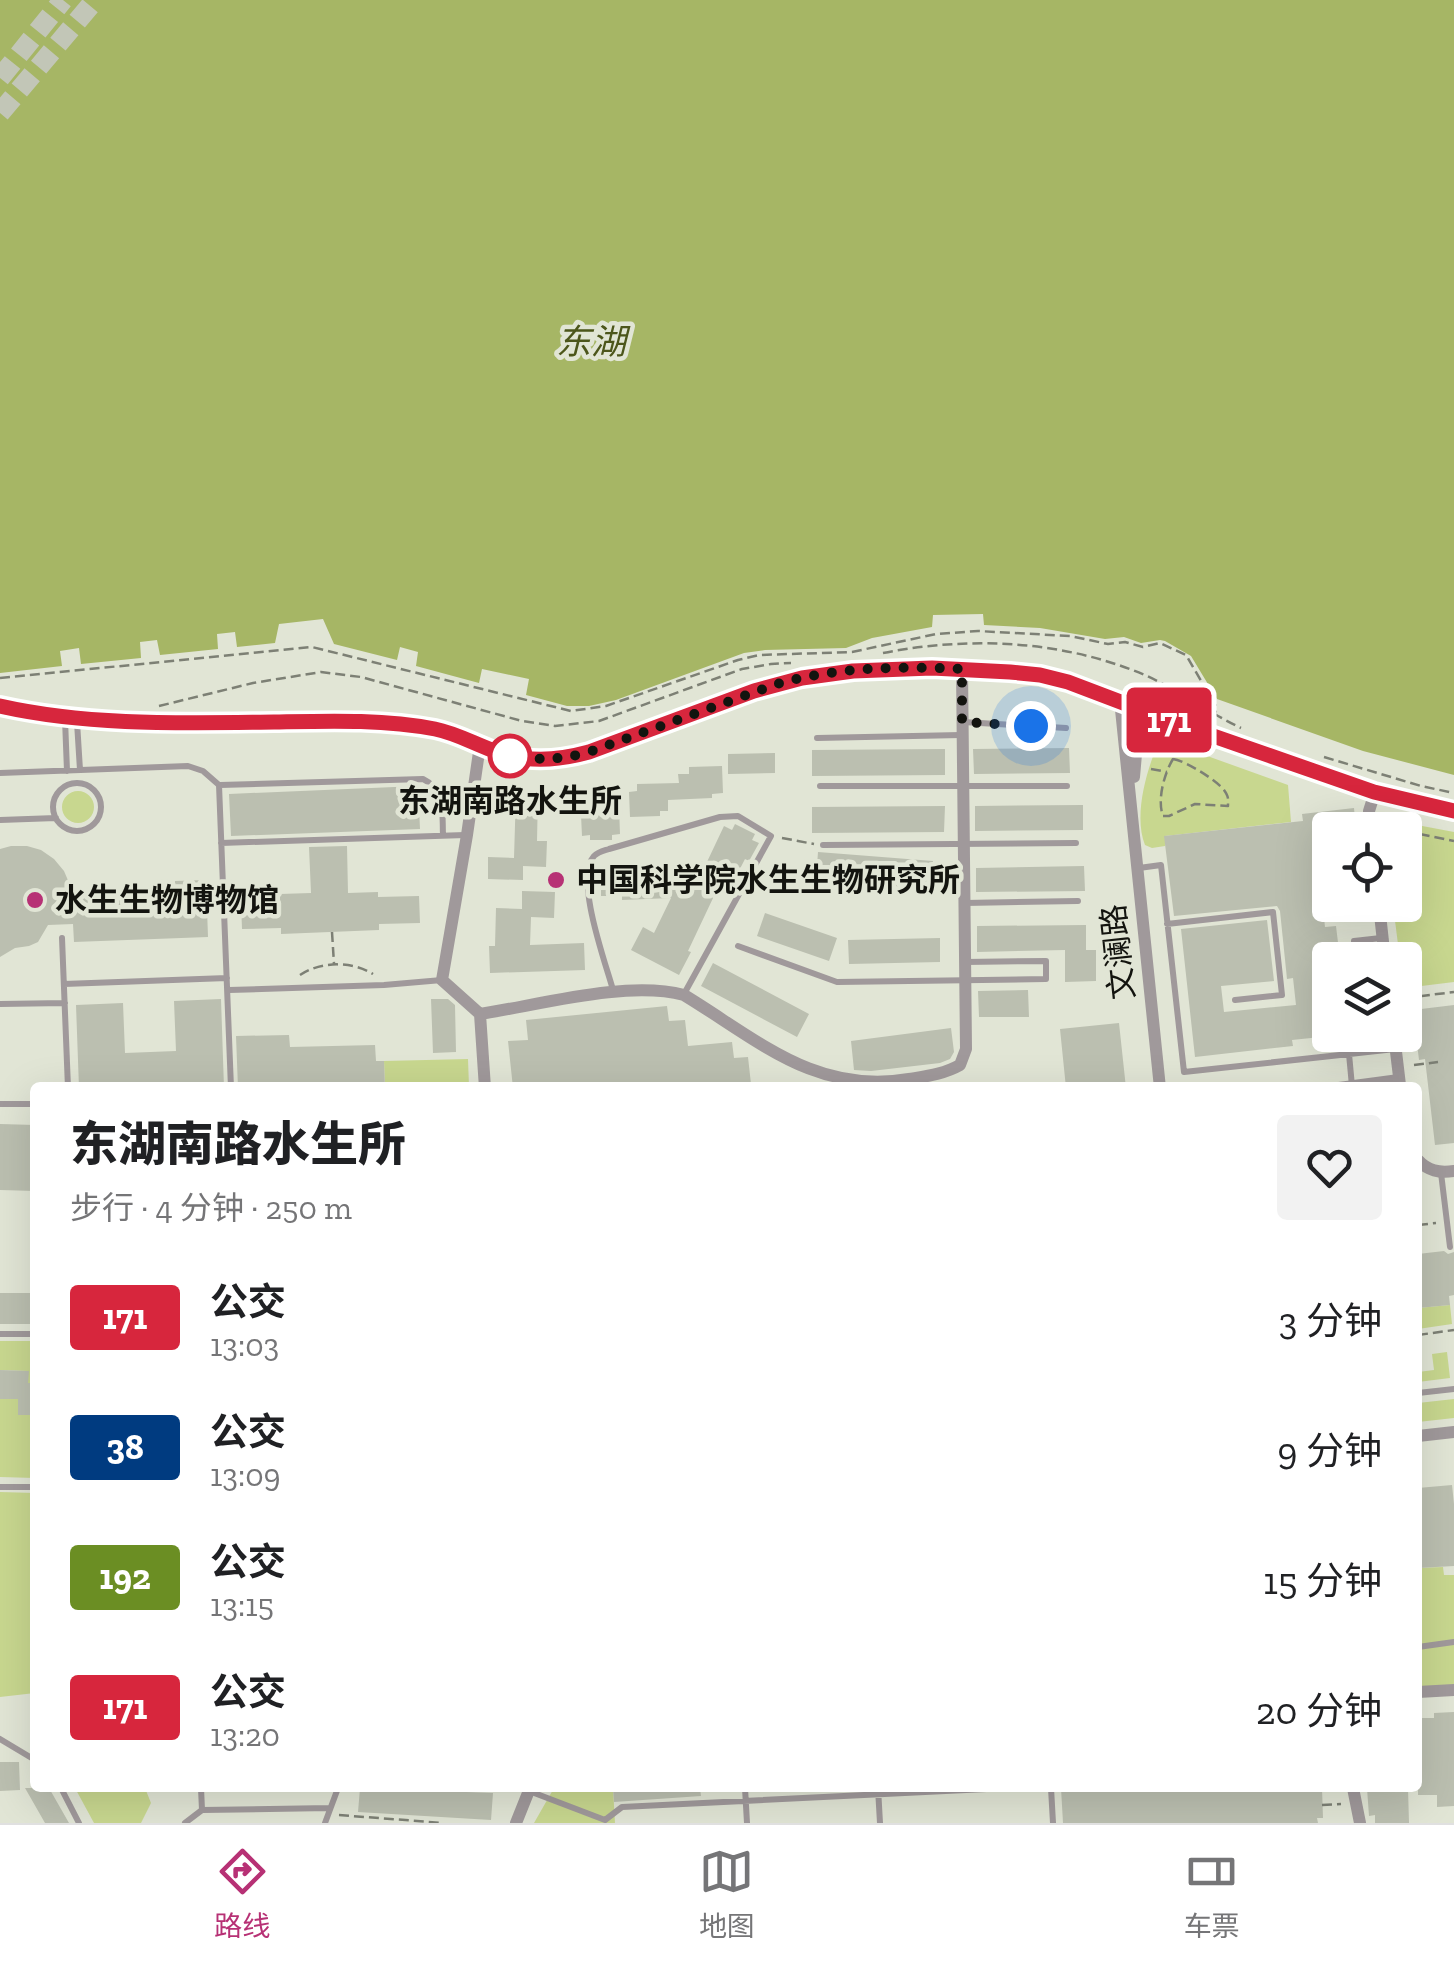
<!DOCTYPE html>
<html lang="zh">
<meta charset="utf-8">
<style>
body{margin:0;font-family:"Zilla Slab","Noto Sans SC",serif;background:#f2f2f2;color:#202124;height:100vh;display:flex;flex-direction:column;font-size:38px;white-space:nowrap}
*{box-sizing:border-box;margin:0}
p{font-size:32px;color:#757577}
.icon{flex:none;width:55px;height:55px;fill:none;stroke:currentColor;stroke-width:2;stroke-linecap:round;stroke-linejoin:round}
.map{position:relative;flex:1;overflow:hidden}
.details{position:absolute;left:30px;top:1082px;width:1392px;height:710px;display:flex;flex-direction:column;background:#fff;border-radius:10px;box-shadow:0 10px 40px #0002}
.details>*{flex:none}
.badge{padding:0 20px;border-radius:8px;font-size:35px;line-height:65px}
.tools{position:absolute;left:1312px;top:812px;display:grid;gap:20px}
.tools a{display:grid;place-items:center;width:110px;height:110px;border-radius:10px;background:#fff;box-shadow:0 10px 40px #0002;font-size:50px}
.you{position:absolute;width:50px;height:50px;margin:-25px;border:8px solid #fff;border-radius:50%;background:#1a73e8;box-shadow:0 0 0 15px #1a73e833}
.map>.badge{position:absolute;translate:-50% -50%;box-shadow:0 0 0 5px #fff}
.round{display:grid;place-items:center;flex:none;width:105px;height:105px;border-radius:10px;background:#f2f2f2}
.head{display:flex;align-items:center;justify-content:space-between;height:170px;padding:0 40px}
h1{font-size:48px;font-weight:800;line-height:75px}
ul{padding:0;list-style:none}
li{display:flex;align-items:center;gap:30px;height:130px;padding:0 40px}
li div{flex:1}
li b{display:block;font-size:38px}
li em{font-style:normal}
li .badge{min-width:110px;font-weight:700;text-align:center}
.tabs{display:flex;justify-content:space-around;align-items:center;height:140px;border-top:2px solid #e0e0e0;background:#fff;font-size:28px;color:#757577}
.tabs a{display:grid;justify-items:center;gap:5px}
.tabs .selected{color:#b73175}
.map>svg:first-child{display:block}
.green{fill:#c8d78f}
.water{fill:#a6b665}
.building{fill:#bbbfb0}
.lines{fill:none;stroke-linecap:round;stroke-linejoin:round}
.trunk-tunnel{stroke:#c2c6b7;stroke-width:20;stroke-dasharray:20 10;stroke-linecap:butt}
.path{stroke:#7d8075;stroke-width:2.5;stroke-dasharray:10 5;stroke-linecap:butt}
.service{stroke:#a0999b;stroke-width:6}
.minor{stroke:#a0999b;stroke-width:12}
.tertiary{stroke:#a0999b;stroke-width:15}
.line-casing{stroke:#fff;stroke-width:22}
.line{stroke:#d7263d;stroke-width:15}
.walk{stroke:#13140f;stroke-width:10;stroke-dasharray:0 18}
.stop-dot{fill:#fff;stroke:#d7263d;stroke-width:5}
.poi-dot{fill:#b73175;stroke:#e1e5d5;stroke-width:4}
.labels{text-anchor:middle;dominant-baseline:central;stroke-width:9;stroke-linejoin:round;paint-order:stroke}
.stop-label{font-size:32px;font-weight:bold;fill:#13140f;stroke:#e1e5d5}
.poi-label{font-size:32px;font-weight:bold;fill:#13140f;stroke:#e1e5d5;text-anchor:start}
.street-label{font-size:32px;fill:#13140f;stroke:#e1e5d5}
.water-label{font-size:35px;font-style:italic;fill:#4c561b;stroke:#e1e5d5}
</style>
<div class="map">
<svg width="1454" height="1823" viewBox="0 0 1454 1823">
<rect width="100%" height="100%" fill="#e1e5d5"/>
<path class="green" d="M 1160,739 L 1288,785 L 1291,822 L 1165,836 L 1165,846 L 1152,848 L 1145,845 C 1133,815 1147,768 1160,739 Z
M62 807a16 16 0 1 1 32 0a16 16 0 1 1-32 0Z
M 1383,815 L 1417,825 L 1454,832 L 1454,982 L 1405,988 L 1405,960 L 1400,960 L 1393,905 L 1405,905 L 1405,830 L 1384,830 Z
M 1330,852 L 1330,905 L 1364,905 L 1365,919 L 1325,922 L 1317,855 Z
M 468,1059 L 469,1087 L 385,1087 L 384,1061 Z
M 1450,1305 L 1452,1324 L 1418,1329 L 1418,1308 Z
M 0,1341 L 35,1341 L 35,1383 L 28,1383 L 28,1371 L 0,1370 Z
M 1447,1352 L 1450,1378 L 1418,1382 L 1418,1372 L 1434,1370 L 1432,1354 Z
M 0,1399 L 18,1399 L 18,1415 L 35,1415 L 35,1478 L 0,1477 Z
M 1454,1399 L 1454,1418 L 1418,1422 L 1418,1403 Z
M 0,1492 L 35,1493 L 35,1693 L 0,1697 Z
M 1443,1567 L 1444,1575 L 1454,1575 L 1454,1685 L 1418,1687 L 1418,1644 L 1422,1642 L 1418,1597 L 1418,1568 Z
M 75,1788 L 145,1788 L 151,1803 L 141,1823 L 94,1823 Z
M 554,1788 L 613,1788 L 615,1823 L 534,1823 Z"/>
<path class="water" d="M 0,0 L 1454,0 L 1454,775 L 1363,751 L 1217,699 L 1191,656 L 1165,641 L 1160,640 L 1141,643 L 1124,637 L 1105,639 L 1040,628 L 984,625 L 983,614 L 933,615 L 932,627 L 872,638 L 846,648 L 765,650 L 744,653 L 616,700 L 589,706 L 567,706 L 526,695 L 529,679 L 482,669 L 479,683 L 416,666 L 418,652 L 400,647 L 397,660 L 334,644 L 323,619 L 279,624 L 275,643 L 237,647 L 235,632 L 217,634 L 218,649 L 160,655 L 157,640 L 140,642 L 141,658 L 81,664 L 79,648 L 60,651 L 62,666 L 0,673 Z"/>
<path class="building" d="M 1069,748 L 1070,773 L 974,774 L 973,749 Z
M 945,749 L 945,775 L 812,776 L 812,750 Z
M 775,753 L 775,773 L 728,774 L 728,754 Z
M 722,766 L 723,793 L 712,794 L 712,798 L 668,800 L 668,811 L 660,811 L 660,816 L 630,817 L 629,792 L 637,791 L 637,784 L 679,783 L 678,774 L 689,774 L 689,767 Z
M 418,786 L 420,829 L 231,836 L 229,794 Z
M 516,792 L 538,793 L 537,841 L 547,841 L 546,867 L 523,866 L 523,880 L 488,879 L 488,857 L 514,858 Z
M 1083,805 L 1083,830 L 975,831 L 975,806 Z
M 945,806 L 944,832 L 812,833 L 812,807 Z
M 619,807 L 620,834 L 612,835 L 612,840 L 590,840 L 590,835 L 582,836 L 581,815 L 590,815 L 590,808 Z
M 1354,808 L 1356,830 L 1330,830 L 1330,852 L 1317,853 L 1325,927 L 1336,926 L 1340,959 L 1329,960 L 1330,1036 L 1292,1040 L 1293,1046 L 1195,1057 L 1181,929 L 1267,920 L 1274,981 L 1221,986 L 1224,1012 L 1296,1005 L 1293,978 L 1287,979 L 1280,911 L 1277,906 L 1174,916 L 1164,836 L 1303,821 L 1302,814 Z
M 735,824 L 755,834 L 752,840 L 759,843 L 749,861 L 745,859 L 726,896 L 719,893 L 717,897 L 714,896 L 688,951 L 691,952 L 679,975 L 631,950 L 643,927 L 654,933 L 671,898 L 622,900 L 622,896 L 601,896 L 601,870 L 667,869 L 668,884 L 685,893 L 701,861 L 706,864 L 724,826 L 732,830 Z
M 11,846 L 27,846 L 41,850 L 54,859 L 64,871 L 73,892 L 175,888 L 175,881 L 206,880 L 208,937 L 74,942 L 73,924 L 48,925 L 38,942 L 29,946 L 15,948 L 0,957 L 0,849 Z
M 347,846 L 348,893 L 378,892 L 378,897 L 419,896 L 420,923 L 379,924 L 379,930 L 281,934 L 281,928 L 242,929 L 241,902 L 280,901 L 280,894 L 311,893 L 309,847 Z
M 818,852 L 933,861 L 930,889 L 816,880 Z
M 1084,866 L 1085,891 L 976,892 L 976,868 Z
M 522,891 L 555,892 L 554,918 L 531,917 L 530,945 L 584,943 L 585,970 L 490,973 L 489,946 L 495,946 L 496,908 L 522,909 Z
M 765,913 L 837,938 L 829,961 L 757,936 Z
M 1086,925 L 1086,950 L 1096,950 L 1096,981 L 1065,982 L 1065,950 L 977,952 L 977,926 Z
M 940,938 L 940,962 L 849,964 L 848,940 Z
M 713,963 L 809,1014 L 797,1037 L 701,986 Z
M 1028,990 L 1029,1017 L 979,1017 L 978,991 Z
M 221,999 L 224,1088 L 79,1088 L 76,1005 L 123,1003 L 125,1053 L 176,1051 L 174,1001 Z
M 431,999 L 448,999 L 455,1005 L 456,1052 L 433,1053 Z
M 1454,1005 L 1454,1143 L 1435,1145 L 1425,1059 L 1419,1060 L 1413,1010 Z
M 667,1006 L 669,1021 L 685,1020 L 688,1046 L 732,1042 L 734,1058 L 748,1057 L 751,1084 L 720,1088 L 513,1088 L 508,1041 L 528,1040 L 526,1020 Z
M 1119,1023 L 1126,1088 L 1066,1088 L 1060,1029 Z
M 951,1028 L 954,1052 L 950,1059 L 940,1063 L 871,1071 L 854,1070 L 851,1041 Z
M 289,1035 L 290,1047 L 375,1045 L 376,1061 L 384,1061 L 385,1088 L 238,1088 L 236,1036 Z
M 0,1124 L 35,1125 L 35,1191 L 0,1190 Z
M 1444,1251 L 1448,1254 L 1454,1252 L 1454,1295 L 1449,1296 L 1450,1305 L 1418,1308 L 1418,1254 Z
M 0,1293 L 35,1293 L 35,1324 L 0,1324 Z
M 0,1370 L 29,1371 L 28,1383 L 35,1383 L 35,1415 L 18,1415 L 18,1399 L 0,1399 Z
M 1452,1485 L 1454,1504 L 1454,1566 L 1418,1568 L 1418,1488 Z
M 1454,1712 L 1454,1806 L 1437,1807 L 1437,1795 L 1418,1795 L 1418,1718 L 1434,1718 L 1434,1713 Z
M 0,1762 L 19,1762 L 20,1790 L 0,1791 Z
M 25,1788 L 49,1788 L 69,1823 L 45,1823 Z
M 360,1788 L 493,1793 L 491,1820 L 358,1812 Z
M 613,1788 L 700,1788 L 701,1796 L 614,1802 Z
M 1061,1788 L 1322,1788 L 1323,1818 L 1317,1818 L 1318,1823 L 1063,1823 Z
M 1367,1788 L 1408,1788 L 1409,1823 L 1375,1823 L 1375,1815 L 1369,1816 Z"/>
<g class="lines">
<path class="trunk-tunnel" d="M 0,78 L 63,0
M 0,113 L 95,0"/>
<path class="path" d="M 883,653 C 970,636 1064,640 1147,676 C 1180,691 1209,713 1241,728
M 0,678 L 312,647 L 571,711 L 606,706 L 738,660 L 759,655 L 852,652 L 936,634 L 978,631 L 1070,636 L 1108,644 L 1125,642 L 1143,647 L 1160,643 L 1186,655 L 1217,708 L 1215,713
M 159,706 L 253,683 L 321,672 L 361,677 L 522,721 L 555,726 L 599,721 L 742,669 L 771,664 L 791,663
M 1324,757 L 1421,786 L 1454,793
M 1173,759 C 1186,761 1216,780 1224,790 C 1229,797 1228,798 1228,806 L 1195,804 L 1169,816 L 1163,816 C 1157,800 1164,774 1173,759 Z
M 1151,769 L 1167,772
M 1386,827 L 1399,830
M 1405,831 L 1454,841
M 782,838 L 814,844
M 332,932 L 334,964
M 300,975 C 321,961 352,961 373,974
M 1405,998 L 1454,992
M 1414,1065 L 1438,1062
M 1418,1225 L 1436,1223
M 1418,1335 L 1454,1330
M 1322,1805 L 1341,1804
M 339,1815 L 443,1823"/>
<path class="service" d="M 65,719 L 67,771
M 77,722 L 80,770
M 963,722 L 1066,728
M 817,738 L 961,735
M 0,773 L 188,766 L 203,771 L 219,785 L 231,1088
M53 807a24 24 0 1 1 48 0a24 24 0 1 1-48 0Z
M 220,785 L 423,779 C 446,790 442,813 443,835
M 820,786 L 1067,786
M 0,820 L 56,818
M 221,843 L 465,835
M 823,845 L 1076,843
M 1139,868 L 1161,865 L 1184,1072 L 1395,1049
M 965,903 L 1078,901
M 1167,924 L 1273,912 L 1282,995 L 1235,1000
M 62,938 L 68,1088
M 738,946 L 837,982 L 1046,979 L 1046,961 L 965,962
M 1355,960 L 1354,941 L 1381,938
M 64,984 L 227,978
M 229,990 L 384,985 L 442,980
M 613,990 C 606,964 574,878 594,856 C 598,852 603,851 609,849 L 720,817 L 738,816 L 771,836 L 684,994
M 0,1004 L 65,1003
M 1363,1035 L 1365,1052
M 1349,1054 L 1352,1086
M 0,1104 L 35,1104
M 1441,1173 L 1450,1247
M 0,1334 L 35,1334
M 1418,1393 L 1454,1389
M 0,1487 L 35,1487
M 1418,1647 L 1454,1642
M 0,1739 L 35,1760
M 61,1788 L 79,1823
M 201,1788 L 202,1810 L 330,1808
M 745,1788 L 747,1823
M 878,1788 L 880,1823
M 1051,1788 L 1053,1823
M 529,1791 L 605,1820 L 622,1807 L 1007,1788
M 185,1823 L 202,1810
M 325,1823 L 338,1788"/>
<path class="minor" d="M 1120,700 L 1160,1088
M 480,745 L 467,835 L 442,980 L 480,1014 L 485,1088
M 1134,777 L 1140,708
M 1371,830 L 1369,811 L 1375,792
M 1379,905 L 1385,960
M 480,1014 C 539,1005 627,980 684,995 C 758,1040 816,1095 909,1079 C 927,1076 944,1074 960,1065 L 966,1049 L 962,669
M 1394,1035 L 1400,1085
M 1339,1088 L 1399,1080
M 1418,1160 C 1428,1171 1439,1173 1454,1171
M 1418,1436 L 1454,1432
M 1418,1692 L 1454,1690
M 1353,1788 L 1360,1823
M 516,1823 L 530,1788"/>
<path class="tertiary" d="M 0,706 C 92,727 189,723 282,722 C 333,721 384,720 435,729 C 455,733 473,743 492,750 C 525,763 556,761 589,752 L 754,691 L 801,678 L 853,671 L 932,668 L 1010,672 L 1040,675 L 1069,682 L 1176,723 L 1375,792 L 1454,811"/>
</g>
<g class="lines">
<g class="line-casing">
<path id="line" d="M 0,706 C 89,726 183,723 274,722 C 328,721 382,719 435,729 C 455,733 473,743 492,750 C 525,763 556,761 589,752 L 754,691 L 802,678 L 853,671 L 932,668 L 1010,672 L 1040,675 L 1068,682 L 1176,723 L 1374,792 L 1454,811"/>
</g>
<use href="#line" class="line"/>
<path class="walk" d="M 510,756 L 507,755 C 537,761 560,760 589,752 L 777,684 C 836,667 901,666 962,669 L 962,722 L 1031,726"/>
</g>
<circle class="stop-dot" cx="510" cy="756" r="20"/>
<g class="poi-dot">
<circle cx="556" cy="880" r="10"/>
<circle cx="35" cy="900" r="10"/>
</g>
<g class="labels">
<g class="stop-label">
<text x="510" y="801">东湖南路水生所</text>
</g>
<g class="poi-label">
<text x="576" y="880">中国科学院水生生物研究所</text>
<text x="55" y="900">水生生物博物馆</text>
</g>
<g class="street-label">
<text transform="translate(1118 952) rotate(-96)">文澜路</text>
</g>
<g class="water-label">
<text x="591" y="342">东湖</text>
</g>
</g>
</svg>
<div class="tools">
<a><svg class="icon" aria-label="locate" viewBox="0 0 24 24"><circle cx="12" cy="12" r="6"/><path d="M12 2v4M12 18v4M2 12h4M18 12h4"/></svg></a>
<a><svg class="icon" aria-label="layers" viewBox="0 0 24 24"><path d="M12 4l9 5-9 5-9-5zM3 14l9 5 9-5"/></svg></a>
</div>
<div class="you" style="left:1031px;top:726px"></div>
<b class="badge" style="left:1169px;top:720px;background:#d7263d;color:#fff">171</b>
<section class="details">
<div class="head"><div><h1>东湖南路水生所</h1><p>步行 · 4 分钟 · 250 m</p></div><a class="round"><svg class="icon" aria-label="heart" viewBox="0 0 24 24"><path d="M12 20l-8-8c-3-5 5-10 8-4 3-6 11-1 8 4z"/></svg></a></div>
<ul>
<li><span class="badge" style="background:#d7263d;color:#fff">171</span><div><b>公交</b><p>13:03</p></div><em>3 分钟</em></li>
<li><span class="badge" style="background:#003b80;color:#fff">38</span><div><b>公交</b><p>13:09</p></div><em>9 分钟</em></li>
<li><span class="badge" style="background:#6b8e23;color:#fff">192</span><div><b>公交</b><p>13:15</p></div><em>15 分钟</em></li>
<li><span class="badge" style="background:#d7263d;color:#fff">171</span><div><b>公交</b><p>13:20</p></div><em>20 分钟</em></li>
</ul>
</section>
</div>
<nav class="tabs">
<a class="selected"><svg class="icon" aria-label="directions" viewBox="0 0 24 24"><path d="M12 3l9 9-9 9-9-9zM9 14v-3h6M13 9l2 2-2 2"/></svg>路线</a>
<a><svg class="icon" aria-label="map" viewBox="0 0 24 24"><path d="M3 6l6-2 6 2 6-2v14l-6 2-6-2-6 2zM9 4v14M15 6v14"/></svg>地图</a>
<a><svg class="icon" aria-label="tickets" viewBox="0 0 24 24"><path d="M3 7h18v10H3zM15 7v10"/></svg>车票</a>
</nav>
